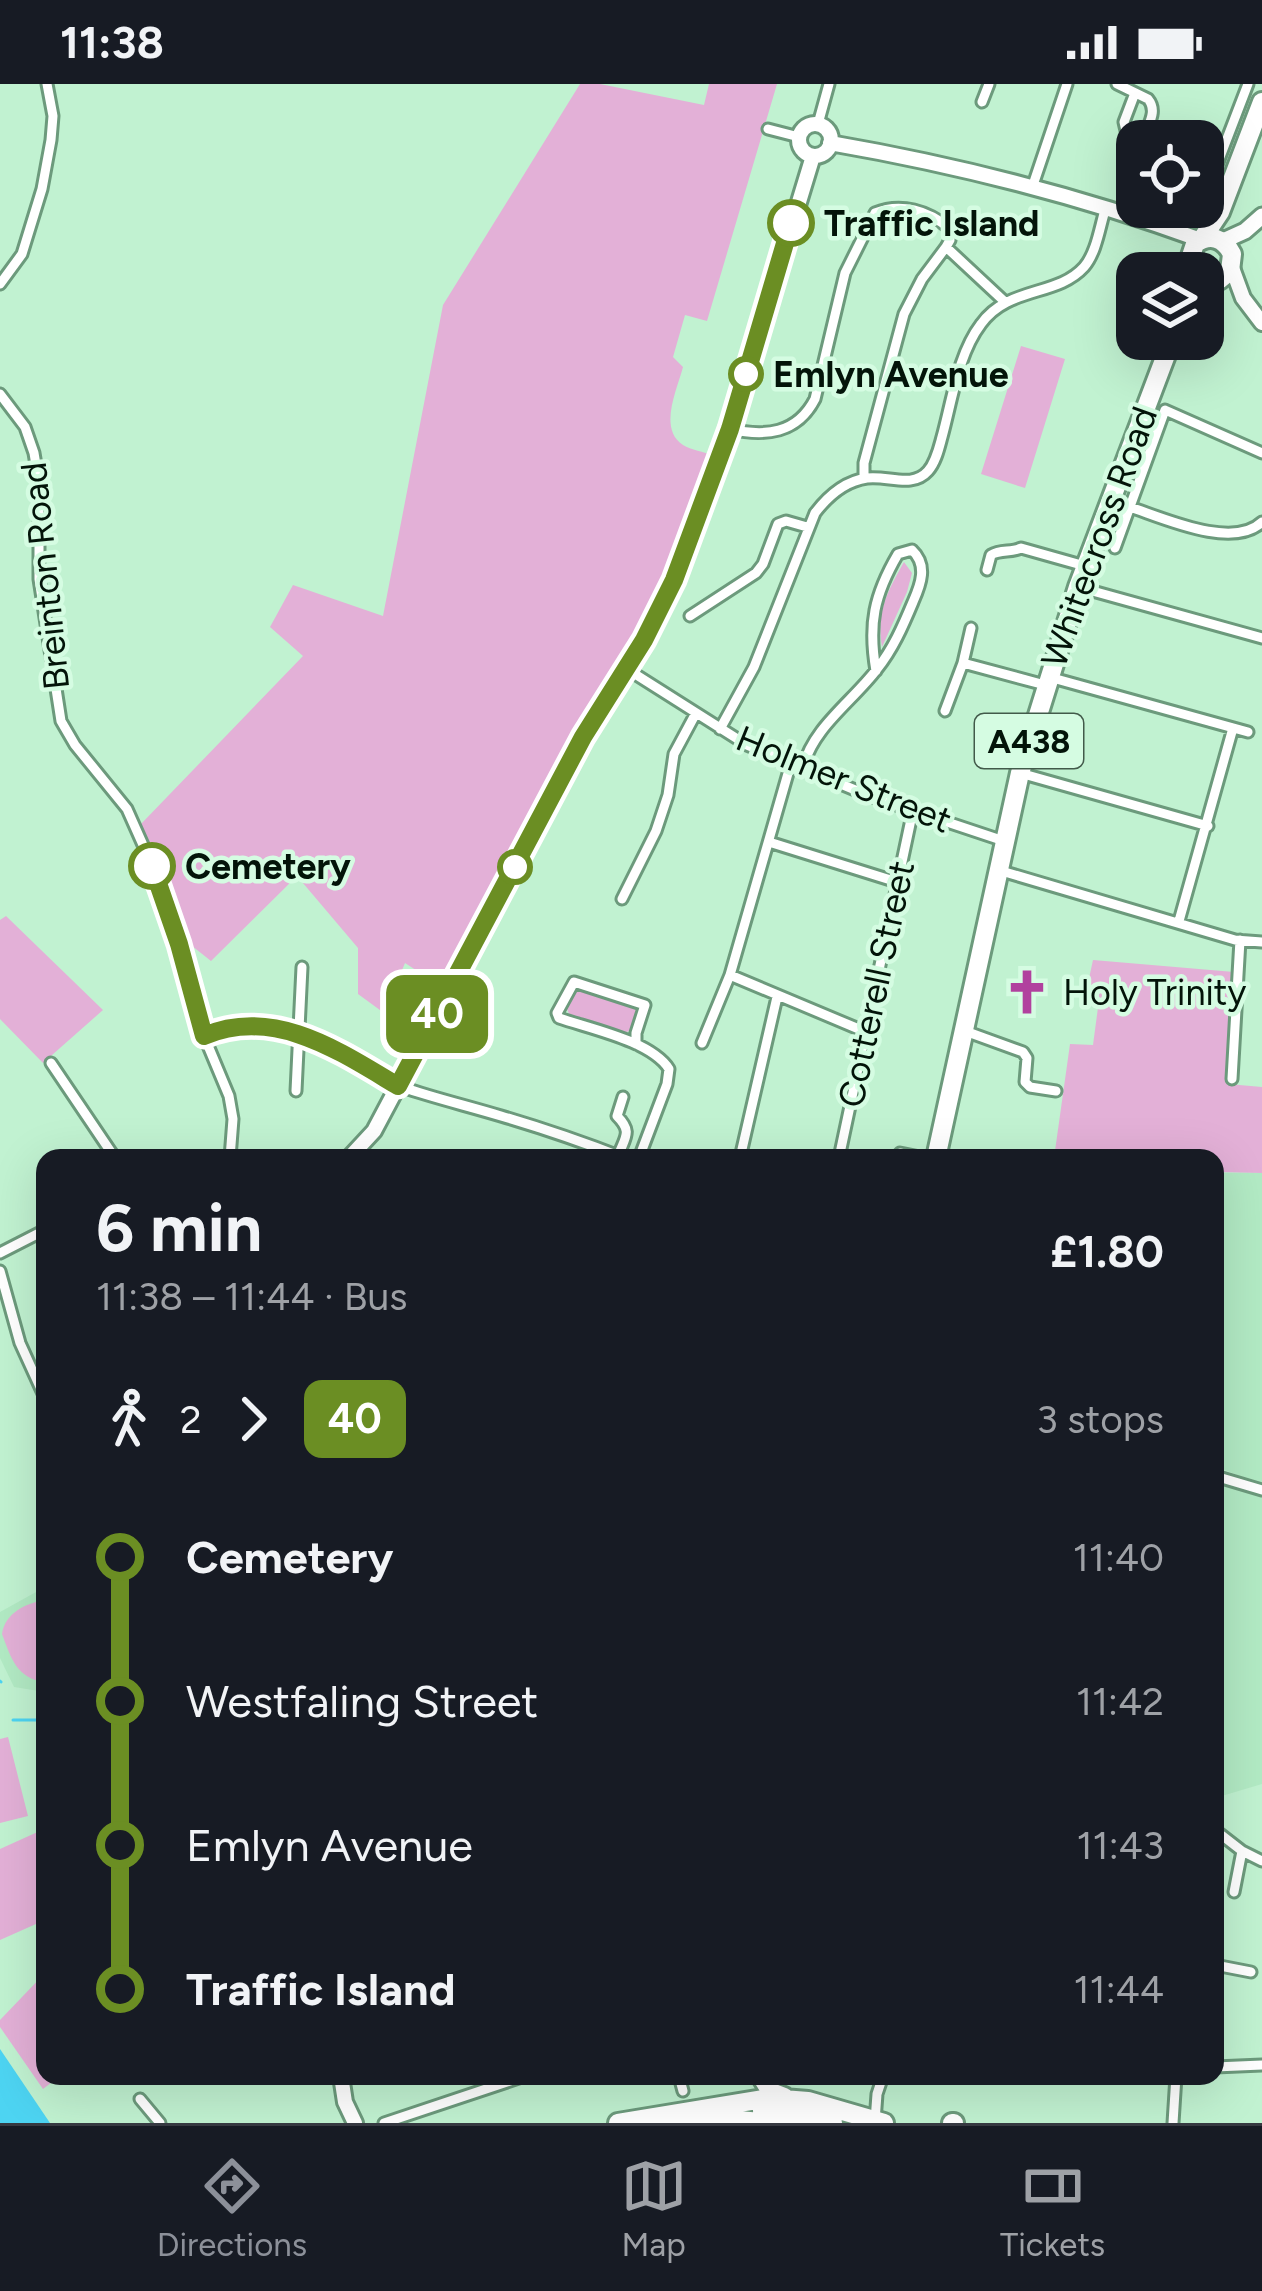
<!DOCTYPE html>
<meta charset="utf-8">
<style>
body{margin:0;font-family:Figtree,sans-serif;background:#242831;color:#f1f3f6;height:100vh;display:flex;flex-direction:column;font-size:45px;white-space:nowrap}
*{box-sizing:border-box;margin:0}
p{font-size:39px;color:#9ea1a6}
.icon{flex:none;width:66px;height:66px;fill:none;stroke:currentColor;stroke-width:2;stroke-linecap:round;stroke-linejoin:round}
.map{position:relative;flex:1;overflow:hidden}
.sheet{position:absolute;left:36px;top:1065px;width:1188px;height:936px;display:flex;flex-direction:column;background:#171b24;border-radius:24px;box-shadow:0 12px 48px #0002}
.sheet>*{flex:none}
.badge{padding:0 24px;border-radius:18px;font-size:42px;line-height:78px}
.tools{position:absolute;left:1116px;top:36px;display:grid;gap:24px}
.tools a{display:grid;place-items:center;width:108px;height:108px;border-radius:24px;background:#171b24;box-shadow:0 12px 48px #0002;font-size:60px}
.map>.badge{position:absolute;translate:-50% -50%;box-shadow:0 0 0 6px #fff}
.legs{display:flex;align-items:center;gap:18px;height:132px;padding:0 60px;font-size:39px}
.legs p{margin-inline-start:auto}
.summary{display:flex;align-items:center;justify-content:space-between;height:204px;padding:0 60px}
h1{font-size:66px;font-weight:700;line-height:90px}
ul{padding:0 60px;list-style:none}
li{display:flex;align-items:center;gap:42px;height:144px;font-size:45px}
li i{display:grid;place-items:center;width:18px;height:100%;margin:0 15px;background:currentColor}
li i::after{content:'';width:30px;height:30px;margin:-15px;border:9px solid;border-radius:50%;background:#171b24}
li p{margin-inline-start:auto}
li:first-child i{background:linear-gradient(#0000 50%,currentColor 0)}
li:last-child i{background:linear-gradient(currentColor 50%,#0000 0)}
.status{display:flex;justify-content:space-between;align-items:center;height:84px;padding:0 60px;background:#171b24;direction:ltr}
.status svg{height:33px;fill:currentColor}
.tabs{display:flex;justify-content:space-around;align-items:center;height:168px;border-top:3px solid #363941;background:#171b24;font-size:33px;color:#9ea1a6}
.tabs a{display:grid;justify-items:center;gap:6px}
.tabs .active{color:#8c9099}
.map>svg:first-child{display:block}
.built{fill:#b2eac4}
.green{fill:#e3b0d7}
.water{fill:#4dd4f2}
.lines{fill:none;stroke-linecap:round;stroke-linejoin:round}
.stream{stroke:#4dd4f2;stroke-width:3}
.street-casing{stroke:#6c9a7c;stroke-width:15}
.secondary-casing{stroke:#6c9a7c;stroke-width:20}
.primary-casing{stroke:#6c9a7c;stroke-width:21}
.highway-casing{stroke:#6c9a7c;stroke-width:24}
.street{stroke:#fff;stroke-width:9}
.secondary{stroke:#fff;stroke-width:14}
.primary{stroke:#fff;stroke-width:15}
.highway{stroke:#fff;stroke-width:18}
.line-1-casing{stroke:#fff;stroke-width:27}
.line-1{stroke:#6b8e23;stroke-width:18}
.stop-1-dot{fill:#fff;stroke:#6b8e23;stroke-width:6}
.labels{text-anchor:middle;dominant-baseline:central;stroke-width:9;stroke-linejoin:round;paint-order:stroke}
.shield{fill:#d5fce2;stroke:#425a4a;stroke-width:3}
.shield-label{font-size:33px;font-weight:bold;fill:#031409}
.stop-label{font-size:36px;font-weight:bold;fill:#031409;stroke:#d5fce2;text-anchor:start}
.street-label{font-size:36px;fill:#031409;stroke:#d5fce2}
.poi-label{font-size:36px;fill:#031409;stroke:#d5fce2;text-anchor:start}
</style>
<div class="status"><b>11:38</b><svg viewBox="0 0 49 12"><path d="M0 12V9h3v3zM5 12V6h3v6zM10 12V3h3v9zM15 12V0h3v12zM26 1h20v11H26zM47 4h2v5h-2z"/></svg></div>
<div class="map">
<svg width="1262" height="2039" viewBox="0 0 1262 2039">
<rect width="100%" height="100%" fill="#c1f2d1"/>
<path class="built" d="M 1215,1089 L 1262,1089 L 1262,1401 L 1215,1382 Z
M 1215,1395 L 1262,1413 L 1262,1700 L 1215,1714 Z
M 45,1503 L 45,1608 L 14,1603 L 0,1574 L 0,1528 Z"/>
<path class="green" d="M 580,0 L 600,0 L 704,21 L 709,0 L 777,0 L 707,237 L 685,231 L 673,273 L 683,283 C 677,306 658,345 683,361 C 691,366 704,368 713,371 L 687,446 L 656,516 L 629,569 L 581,641 L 555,697 L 445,905 L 405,879 L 384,929 L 358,910 L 358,864 L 297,792 L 211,877 L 182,854 L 141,740 L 303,572 L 270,543 L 293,501 L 383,532 L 443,221 Z
M 1021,262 L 1065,275 L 1025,404 L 981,390 Z
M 904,478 L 912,489 L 907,508 L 882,563 C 876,527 887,509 904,478 Z
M 6,832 L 103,926 L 43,979 L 0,935 L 0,836 Z
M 1093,876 L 1234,888 L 1228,1000 L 1262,1003 L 1262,1089 L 1215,1088 L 1215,1074 L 1054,1074 L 1070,960 L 1093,961 L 1099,916 L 1085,913 Z
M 580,904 L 632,920 L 639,933 L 636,944 L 622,950 C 606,945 562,941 567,918 C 570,908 572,909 580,904 Z
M 45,1516 L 45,1598 C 17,1595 11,1574 2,1550 C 5,1529 26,1519 45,1516 Z
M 8,1653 L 28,1732 L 0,1739 L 0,1655 Z
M 42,1746 L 45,1753 L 45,1836 L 0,1856 L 0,1765 Z
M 45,1889 L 45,1992 L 60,1992 L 43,2005 L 0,1943 L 0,1936 Z"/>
<path class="water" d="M 0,1965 L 50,2039 L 0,2039 Z"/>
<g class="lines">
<path class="stream" d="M 0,1597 L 1,1598
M 13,1636 L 45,1636"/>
<g class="street-casing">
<path id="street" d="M 1117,0 L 1148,15 C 1157,26 1150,37 1146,48 L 1136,54 L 1127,51 L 1124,38 L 1135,9
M 982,18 L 989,0
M 818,40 L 829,0
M 768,45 L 799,53
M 1033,101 L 1067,0
M 1203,104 L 1210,99 L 1248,0
M 1169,144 L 1177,123
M 0,200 L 22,170 L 42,105 L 51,56 L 53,32 L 47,0
M 0,310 L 25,343 L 34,369 L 39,399 L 39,495 L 61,637 L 75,661 L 127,725 L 155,788 L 179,860 L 204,952 L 229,1012 L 233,1035 L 230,1074
M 730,345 C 765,353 797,350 815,315 L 845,189 L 875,129 C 901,118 928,127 949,144 L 950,156 L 946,163
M 864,394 L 864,379 L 904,230 L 922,195 L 946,163 L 1005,218
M 1130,423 C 1163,434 1233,466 1262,438
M 1115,464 L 1165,326 L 1262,369
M 987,486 L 991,471 C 1001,465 1011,469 1021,464 L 1085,482
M 1078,503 L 1262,554
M 690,532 L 756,489 L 763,480 L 778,440 L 786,437 L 807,443
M 971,544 L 963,579 L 1045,601
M 627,585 L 747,661 L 872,713 L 1004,757
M 1049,593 L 1248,648
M 945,627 L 963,579
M 720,645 L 754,583 L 815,429 C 828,412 845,397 867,394 C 888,391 912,405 928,387 C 936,378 939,364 942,353 C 952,317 958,270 981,240 C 1008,202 1057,213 1084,183 C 1097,168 1100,141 1106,123
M 803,684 C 812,644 853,617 877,585 C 893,565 903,542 913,518 C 921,500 928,481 912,466 L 898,470 C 874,511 868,540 876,587
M 1020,689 L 1208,742
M 769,758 L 897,798
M 998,786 L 1235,856 L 1262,858
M 622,815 L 656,747 L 668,711 L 674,670 L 696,629
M 1179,837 L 1233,644
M 730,891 L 866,948
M 965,947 L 1023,968 L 1027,974 L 1025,998 L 1030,1003 L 1056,1007
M 204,952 C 227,942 252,939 277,943 C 324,951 359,987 402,1003 C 434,1014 468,1022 501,1032 C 542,1044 583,1058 624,1074
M 702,959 L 730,891 L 791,679
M 636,960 L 636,949 L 645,921 L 574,898 L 557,929 L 559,934 C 591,945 651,957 669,985 L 667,1000 L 639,1074
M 51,979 L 115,1074
M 1232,995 L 1240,856
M 296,1007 L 302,883
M 900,1069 L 925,1074
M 618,1072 C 625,1053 633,1048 617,1032 L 623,1013
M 740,1074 L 777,913
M 839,1074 L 913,726
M 0,1169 L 45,1146
M 0,1187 L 20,1259 L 45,1314
M 1215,1392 L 1262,1406
M 1215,1746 L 1242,1767 L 1262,1777
M 1234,1808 L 1242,1767
M 1215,1881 L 1251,1888
M 1215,1983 L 1262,1981
M 679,1992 L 683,2007
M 140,2015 L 160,2039
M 875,2037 L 877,2010 L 883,1992
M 384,2039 L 525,1992
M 1173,2039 L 1176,1992"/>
</g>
<g class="secondary-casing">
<path id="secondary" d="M799 56a16 16 0 1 1 32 0a16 16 0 1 1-32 0Z
M 830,59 C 957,81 1080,112 1201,156
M 1232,184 L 1243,214 L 1262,239
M 349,1074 L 374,1047 L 583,653 L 643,556 L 674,496 L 730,345 L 813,72
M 341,1992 L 345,2018 L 355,2039"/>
</g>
<g class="primary-casing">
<path id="primary" d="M 1223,157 L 1245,147 L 1262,132"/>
</g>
<g class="highway-casing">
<path id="highway" d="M 1202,155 L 1220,128 L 1262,18
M 1193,189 L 1189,178 L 1195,160 C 1210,149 1224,154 1232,170 L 1230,187 L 1219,196 L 1203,196
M 936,1074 L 1020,689 L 1078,503 L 1172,255
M 761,1992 L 771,2008 L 784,2013
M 762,2027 L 833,2039
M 682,2038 L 728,2035 L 773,2039
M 618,2039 L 770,2014 L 808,2017 L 884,2039
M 952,2039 L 954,2039"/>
</g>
<use href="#street" class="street"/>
<use href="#secondary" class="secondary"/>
<use href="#primary" class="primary"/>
<use href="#highway" class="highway"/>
</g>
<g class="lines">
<g class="line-1-casing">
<path id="line-1" d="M 152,782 L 179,860 L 204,952 C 274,922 339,967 398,1002 L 583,653 L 644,556 L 674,496 L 730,345 L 791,139"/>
</g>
<use href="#line-1" class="line-1"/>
</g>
<defs>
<g id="church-bare" transform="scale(3.6)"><path d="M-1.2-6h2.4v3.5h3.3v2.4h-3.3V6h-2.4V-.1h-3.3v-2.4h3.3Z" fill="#b1419e" stroke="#d5fce2" stroke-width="2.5" paint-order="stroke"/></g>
</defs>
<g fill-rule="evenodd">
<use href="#church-bare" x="1027" y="908"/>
</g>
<g class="stop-1-dot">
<circle cx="791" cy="139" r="21"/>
<circle cx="746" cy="290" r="15"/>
<circle cx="152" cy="782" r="21"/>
<circle cx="515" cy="783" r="15"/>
</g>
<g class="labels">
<rect class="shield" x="975" y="630" width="108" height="54" rx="9"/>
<g class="shield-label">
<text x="1029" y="657">A438</text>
</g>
<g class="stop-label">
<text x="824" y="139">Traffic Island</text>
<text x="773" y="290">Emlyn Avenue</text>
<text x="185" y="782">Cemetery</text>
</g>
<g class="street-label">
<text transform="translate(1099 453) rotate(-70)">Whitecross Road</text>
<text transform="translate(45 492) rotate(-96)">Breinton Road</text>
<text transform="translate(844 695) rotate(22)">Holmer Street</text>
<text transform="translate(876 900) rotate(-78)">Cotterell Street</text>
</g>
<g class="poi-label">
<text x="1063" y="908">Holy Trinity</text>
</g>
</g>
</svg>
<div class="tools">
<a><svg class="icon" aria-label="locate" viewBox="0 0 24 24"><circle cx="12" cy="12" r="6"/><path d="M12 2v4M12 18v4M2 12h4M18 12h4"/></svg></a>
<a><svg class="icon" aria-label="layers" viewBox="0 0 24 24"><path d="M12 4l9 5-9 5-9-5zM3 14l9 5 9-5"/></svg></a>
</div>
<b class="badge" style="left:437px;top:930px;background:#6b8e23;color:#fff">40</b>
<section class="sheet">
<div class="summary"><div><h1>6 min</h1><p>11:38 – 11:44 · Bus</p></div><b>£1.80</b></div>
<div class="legs"><svg class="icon" aria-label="walk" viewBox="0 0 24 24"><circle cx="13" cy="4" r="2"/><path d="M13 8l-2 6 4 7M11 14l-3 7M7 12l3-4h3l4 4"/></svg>2<svg class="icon" aria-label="forward" viewBox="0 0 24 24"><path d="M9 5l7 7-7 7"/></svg><b class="badge" style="background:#6b8e23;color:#fff">40</b><p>3 stops</p></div>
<ul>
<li><i style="color:#6b8e23"></i><b>Cemetery</b><p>11:40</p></li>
<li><i style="color:#6b8e23"></i><span>Westfaling Street</span><p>11:42</p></li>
<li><i style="color:#6b8e23"></i><span>Emlyn Avenue</span><p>11:43</p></li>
<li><i style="color:#6b8e23"></i><b>Traffic Island</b><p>11:44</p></li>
</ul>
</section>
</div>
<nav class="tabs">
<a class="active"><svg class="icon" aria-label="directions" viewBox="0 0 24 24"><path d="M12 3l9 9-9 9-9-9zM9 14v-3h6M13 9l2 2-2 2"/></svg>Directions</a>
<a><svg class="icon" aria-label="map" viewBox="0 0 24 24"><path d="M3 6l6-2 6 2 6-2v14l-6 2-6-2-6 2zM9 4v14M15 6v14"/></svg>Map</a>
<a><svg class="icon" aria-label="tickets" viewBox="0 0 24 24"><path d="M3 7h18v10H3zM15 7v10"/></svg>Tickets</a>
</nav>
